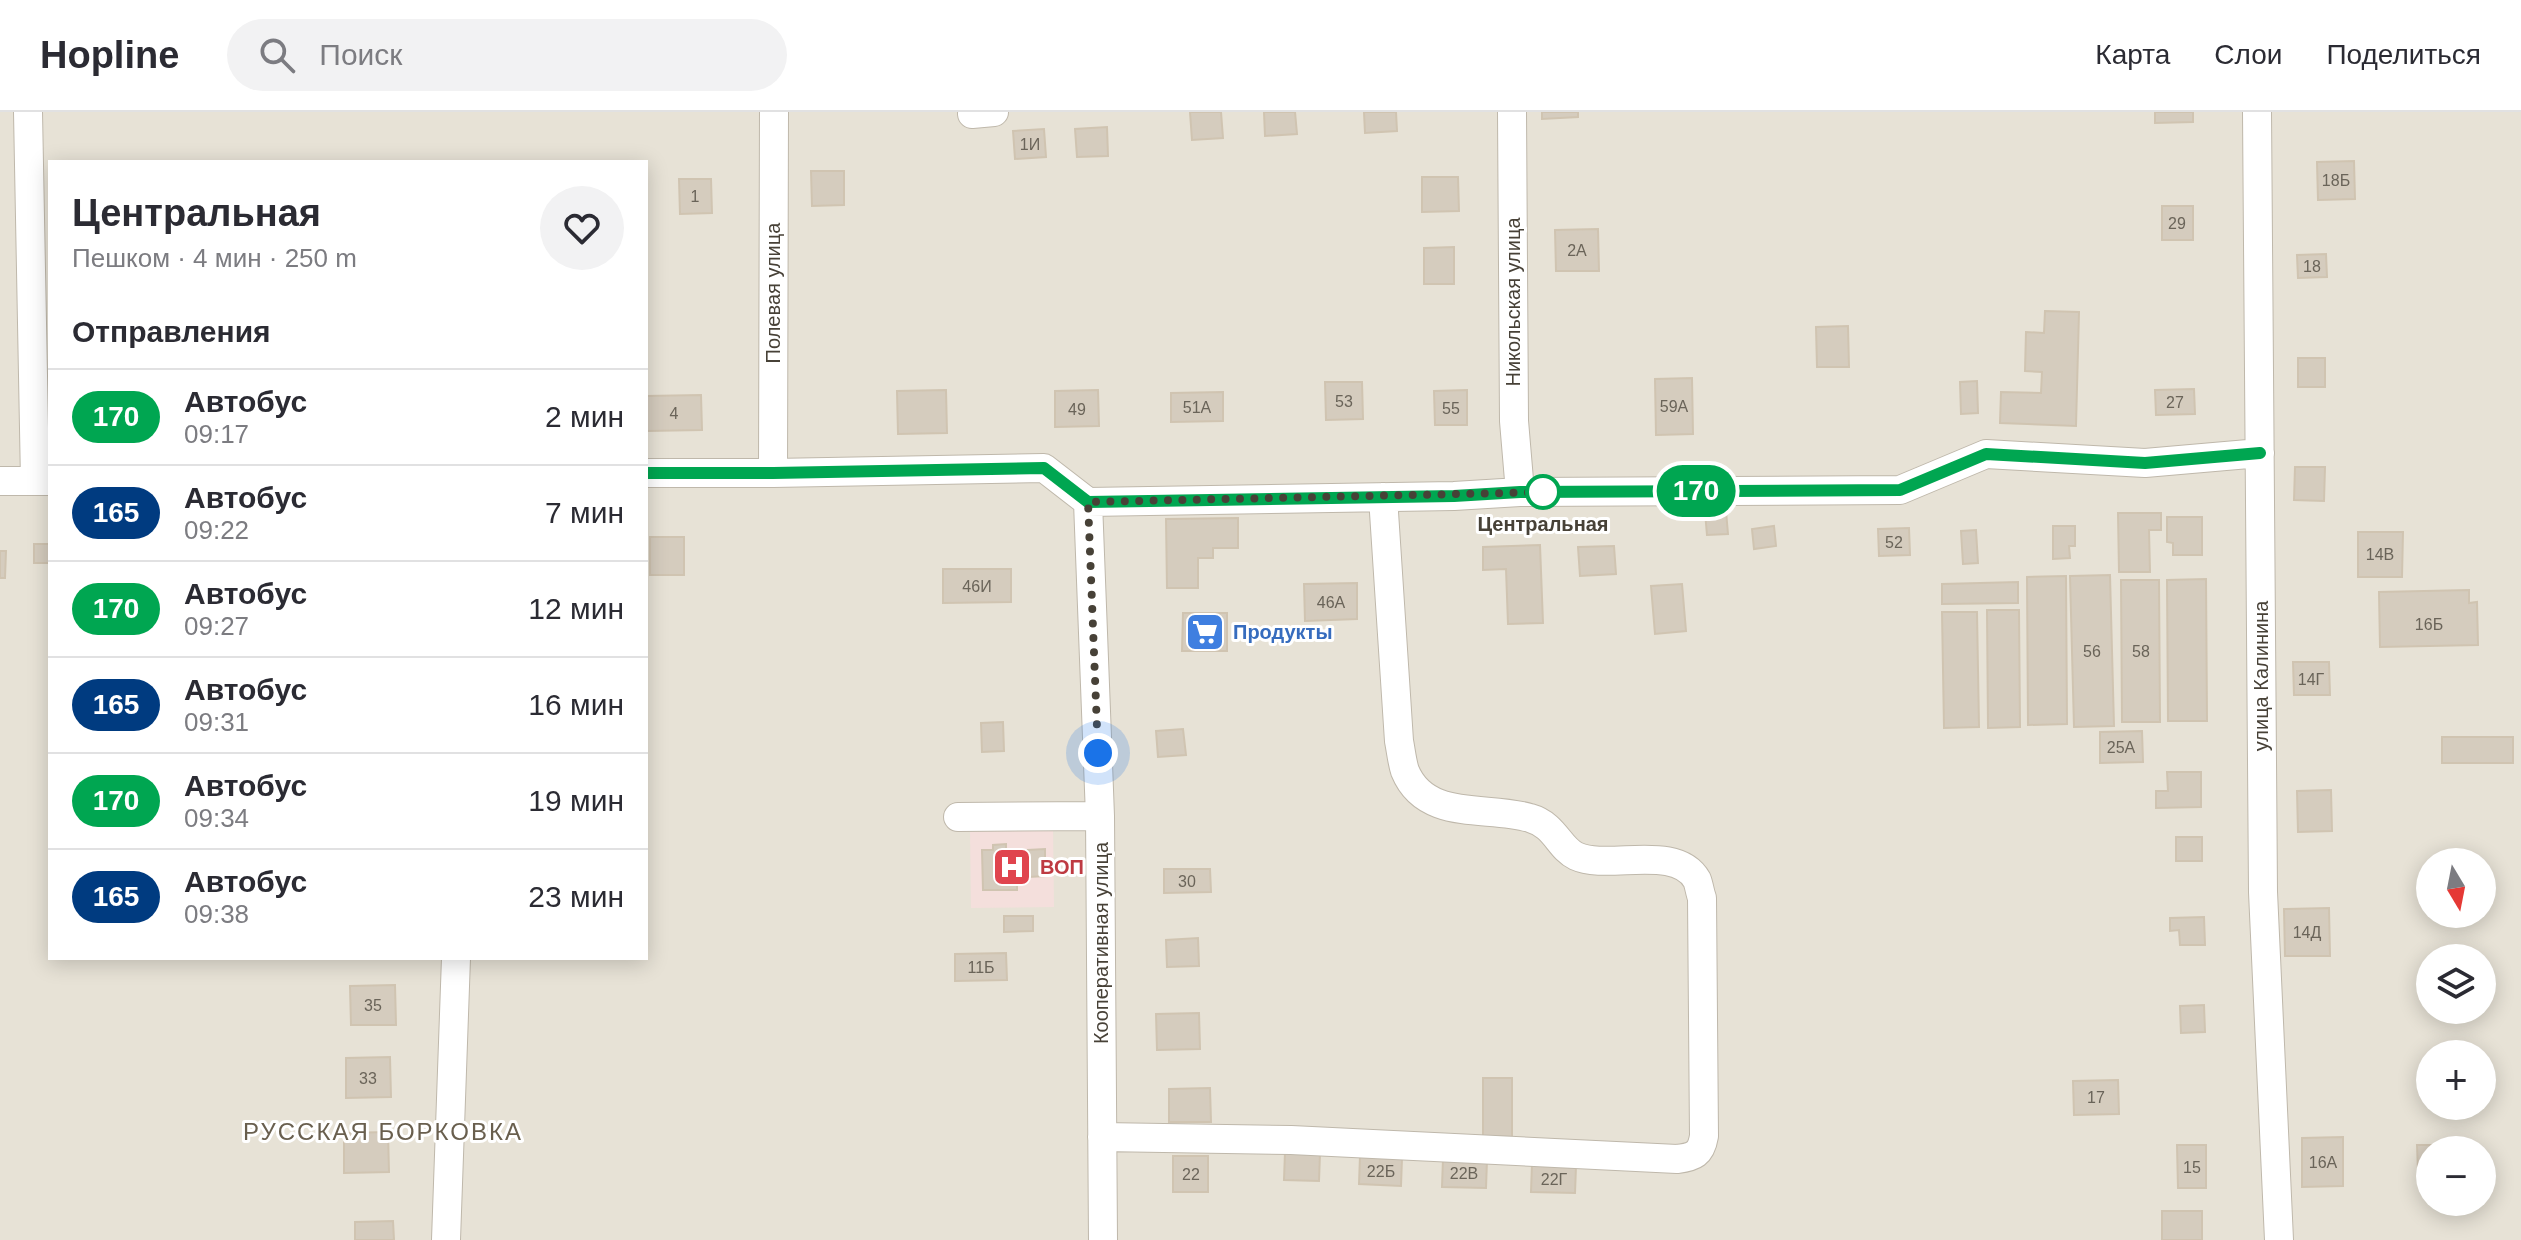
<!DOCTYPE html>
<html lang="ru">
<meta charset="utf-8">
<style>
body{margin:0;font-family:Arial,sans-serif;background:#f2f2f3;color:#2b2b33;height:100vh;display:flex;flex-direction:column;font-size:30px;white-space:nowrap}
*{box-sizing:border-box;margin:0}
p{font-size:26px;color:#7c7c81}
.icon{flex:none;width:44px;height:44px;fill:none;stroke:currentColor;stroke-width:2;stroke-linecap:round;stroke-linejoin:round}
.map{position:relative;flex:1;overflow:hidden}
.drawer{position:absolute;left:48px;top:48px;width:600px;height:800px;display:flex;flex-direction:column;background:#fff;border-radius:0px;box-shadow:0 4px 20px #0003}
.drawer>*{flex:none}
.badge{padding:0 16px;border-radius:26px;font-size:28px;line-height:52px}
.needle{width:52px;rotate:170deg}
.buttons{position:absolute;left:2416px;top:736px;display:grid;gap:16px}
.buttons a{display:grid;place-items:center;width:80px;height:80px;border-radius:50%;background:#fff;box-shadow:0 4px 20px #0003;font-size:40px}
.you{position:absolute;width:40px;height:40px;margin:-20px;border:6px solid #fff;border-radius:50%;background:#1a73e8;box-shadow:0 0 0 12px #1a73e833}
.map>.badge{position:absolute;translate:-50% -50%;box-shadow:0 0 0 4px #fff}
h2{padding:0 24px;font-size:30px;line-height:72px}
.round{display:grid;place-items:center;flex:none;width:84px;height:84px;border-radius:42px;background:#f2f2f3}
.head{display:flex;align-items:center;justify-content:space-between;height:136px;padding:0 24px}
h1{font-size:38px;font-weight:800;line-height:60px}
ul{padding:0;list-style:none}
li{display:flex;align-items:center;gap:24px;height:96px;padding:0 24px;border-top:2px solid #e1e1e2}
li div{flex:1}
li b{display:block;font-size:30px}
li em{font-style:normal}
li .badge{min-width:88px;font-weight:700;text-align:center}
header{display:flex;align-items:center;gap:48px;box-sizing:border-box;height:112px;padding:0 40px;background:#fff;border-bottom:2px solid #e1e1e2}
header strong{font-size:38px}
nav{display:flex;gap:44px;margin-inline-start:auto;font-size:28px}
.search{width:560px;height:72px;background:#f2f2f3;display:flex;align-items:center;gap:20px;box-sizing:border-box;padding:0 28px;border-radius:44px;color:#7c7c81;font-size:30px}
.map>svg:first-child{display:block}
.residential{fill:#e7e2d6;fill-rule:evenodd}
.medical{fill:#f4dfdc}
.building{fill:#d5ccbe;stroke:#d0c4b1;stroke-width:2}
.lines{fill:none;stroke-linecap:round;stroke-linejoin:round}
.minor-casing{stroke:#bfb8ab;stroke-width:30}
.minor{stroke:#fff;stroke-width:28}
.line-casing{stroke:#fff;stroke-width:18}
.line{stroke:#00a651;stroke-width:12}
.walk{stroke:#474137;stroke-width:8;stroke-dasharray:0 14.4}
.stop-dot{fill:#fff;stroke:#00a651;stroke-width:4}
.labels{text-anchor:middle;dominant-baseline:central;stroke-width:6;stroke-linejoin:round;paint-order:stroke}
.number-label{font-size:16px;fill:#6a6459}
.street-label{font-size:20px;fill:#474137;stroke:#fff}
.stop-label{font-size:20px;font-weight:bold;fill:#474137;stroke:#fff}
.shop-label{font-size:20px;font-weight:bold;fill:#366cbe;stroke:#fff;text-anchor:start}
.health-label{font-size:20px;font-weight:bold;fill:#be3a42;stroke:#fff;text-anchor:start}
.quarter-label{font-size:24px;letter-spacing:2px;fill:#695f4e;stroke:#fff}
</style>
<header>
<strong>Hopline</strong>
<div class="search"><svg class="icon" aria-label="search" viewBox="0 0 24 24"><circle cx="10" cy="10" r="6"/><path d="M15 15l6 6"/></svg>Поиск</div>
<nav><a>Карта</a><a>Слои</a><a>Поделиться</a></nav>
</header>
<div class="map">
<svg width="2521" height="1128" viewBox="0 0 2521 1128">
<rect width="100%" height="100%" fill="#f4f0e8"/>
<path class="residential" d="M 0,0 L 2521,0 L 2521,1128 L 0,1128 ZM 50,50 L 646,50 L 646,846 L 50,846 ZM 2430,750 L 2482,750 L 2482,802 L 2430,802 ZM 2430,846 L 2482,846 L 2482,898 L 2430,898 ZM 2430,942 L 2482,942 L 2482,994 L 2430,994 ZM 2430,1038 L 2482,1038 L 2482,1090 L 2430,1090 Z"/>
<path class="medical" d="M 970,715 L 1053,715 L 1054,795 L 971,796 Z"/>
<path class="building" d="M 1190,0 L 1221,0 L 1223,26 L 1192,28 Z
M 1264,0 L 1295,0 L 1297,22 L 1265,24 Z
M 1364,0 L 1396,0 L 1397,19 L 1365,21 Z
M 1542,0 L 1578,0 L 1578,5 L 1542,7 Z
M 2155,0 L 2193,0 L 2193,10 L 2155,11 Z
M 1107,15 L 1108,44 L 1077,45 L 1075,17 Z
M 1044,17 L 1046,45 L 1015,47 L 1013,19 Z
M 2354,49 L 2355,87 L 2318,88 L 2317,50 Z
M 811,59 L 844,59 L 844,93 L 812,94 Z
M 1422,65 L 1458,65 L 1459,99 L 1422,100 Z
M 679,67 L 711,67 L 712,101 L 680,102 Z
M 2162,94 L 2193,94 L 2193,128 L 2162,128 Z
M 1598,117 L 1599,159 L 1556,159 L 1555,118 Z
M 1454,135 L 1454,172 L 1424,172 L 1424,136 Z
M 2326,142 L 2327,165 L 2298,166 L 2297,143 Z
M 2045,199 L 2079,200 L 2076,314 L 2000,311 L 2001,280 L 2041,281 L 2042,260 L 2025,259 L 2026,220 L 2044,221 Z
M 1848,214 L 1849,255 L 1817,255 L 1816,215 Z
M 2298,246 L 2325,246 L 2325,275 L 2298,275 Z
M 1692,266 L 1693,322 L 1656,323 L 1655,267 Z
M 1977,269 L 1978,301 L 1961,302 L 1960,270 Z
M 1325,270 L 1362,270 L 1363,307 L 1326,308 Z
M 2194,277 L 2195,302 L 2156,303 L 2155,278 Z
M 946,278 L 947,321 L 898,322 L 897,279 Z
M 1098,278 L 1099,314 L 1055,315 L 1055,279 Z
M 1467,278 L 1467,313 L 1435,313 L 1434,279 Z
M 1223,280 L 1223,309 L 1171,310 L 1171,281 Z
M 701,283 L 702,318 L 647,319 L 646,284 Z
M 2295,355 L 2325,355 L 2324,389 L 2294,388 Z
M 1726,399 L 1728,422 L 1707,423 L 1705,400 Z
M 2118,401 L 2161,401 L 2161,418 L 2149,418 L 2150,460 L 2119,460 Z
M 2167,405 L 2202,405 L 2202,443 L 2173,443 L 2173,431 L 2167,430 Z
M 1238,406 L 1238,436 L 1213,436 L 1213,446 L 1198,446 L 1198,476 L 1167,476 L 1166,407 Z
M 1774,414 L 1776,434 L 1754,437 L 1752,417 Z
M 2053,414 L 2075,414 L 2075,434 L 2069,434 L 2070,446 L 2053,447 Z
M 1909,416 L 1910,443 L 1879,444 L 1878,417 Z
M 1976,418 L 1978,451 L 1963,452 L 1961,419 Z
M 2358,420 L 2403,420 L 2402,465 L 2358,465 Z
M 650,425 L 684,425 L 684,463 L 650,463 Z
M 34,432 L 50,432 L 50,451 L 34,451 Z
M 1540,433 L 1543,511 L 1508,512 L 1506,457 L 1483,458 L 1483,435 Z
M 1614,434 L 1616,462 L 1580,464 L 1578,435 Z
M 0,439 L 6,439 L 5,466 L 0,466 Z
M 943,457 L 1011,457 L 1011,490 L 943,491 Z
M 2110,463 L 2114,614 L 2074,615 L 2070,464 Z
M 2066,464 L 2067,612 L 2028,613 L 2027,465 Z
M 2206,467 L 2207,609 L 2168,609 L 2167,468 Z
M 2121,468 L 2159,468 L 2160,610 L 2122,610 Z
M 2018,470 L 2018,491 L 1942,492 L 1942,472 Z
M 1357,471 L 1357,507 L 1305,509 L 1304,472 Z
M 1682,472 L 1686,519 L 1655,522 L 1651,474 Z
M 2469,478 L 2469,491 L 2477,490 L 2478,533 L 2380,535 L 2379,480 Z
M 1987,498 L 2019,498 L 2020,615 L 1988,616 Z
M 1942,500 L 1977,500 L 1979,615 L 1944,616 Z
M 1183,501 L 1227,501 L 1227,539 L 1182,539 Z
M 2293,550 L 2329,550 L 2330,583 L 2294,583 Z
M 1003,610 L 1004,639 L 982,640 L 981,611 Z
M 1183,617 L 1186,643 L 1158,645 L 1156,619 Z
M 2142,619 L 2143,650 L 2100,651 L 2100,620 Z
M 2442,625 L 2513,625 L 2513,651 L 2442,651 Z
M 2167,660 L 2201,660 L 2201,695 L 2156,696 L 2156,679 L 2168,679 Z
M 2331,678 L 2332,719 L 2298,720 L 2297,679 Z
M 2176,725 L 2202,725 L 2202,749 L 2176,749 Z
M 1006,732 L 1006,737 L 1017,737 L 1017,778 L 983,778 L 982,738 L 993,738 L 993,733 Z
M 1045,737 L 1045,764 L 1029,765 L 1028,738 Z
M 1164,757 L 1210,757 L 1211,780 L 1164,781 Z
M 2329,796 L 2330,844 L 2285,844 L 2284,797 Z
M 1004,804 L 1033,804 L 1033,819 L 1004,820 Z
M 2204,805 L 2205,833 L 2180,833 L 2179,818 L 2170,819 L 2170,806 Z
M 1198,826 L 1199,854 L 1167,855 L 1166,828 Z
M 1006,841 L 1007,868 L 955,869 L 955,842 Z
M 395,873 L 396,913 L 351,913 L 350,874 Z
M 2204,893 L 2205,920 L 2181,921 L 2180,894 Z
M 1199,901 L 1200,937 L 1157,938 L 1156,902 Z
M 390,945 L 391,985 L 346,986 L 346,946 Z
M 1483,966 L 1512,966 L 1512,1025 L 1483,1024 Z
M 2118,968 L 2119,1002 L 2074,1003 L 2073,969 Z
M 1210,976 L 1211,1010 L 1169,1010 L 1169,977 Z
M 388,1020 L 389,1060 L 344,1061 L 344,1021 Z
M 2343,1025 L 2343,1074 L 2302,1075 L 2302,1026 Z
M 2177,1033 L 2206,1033 L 2206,1076 L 2178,1076 Z
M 2417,1033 L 2452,1033 L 2452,1038 L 2430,1038 L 2430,1059 L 2418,1059 Z
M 1285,1040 L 1320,1041 L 1319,1069 L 1284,1068 Z
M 1173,1044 L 1208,1044 L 1208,1080 L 1173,1080 Z
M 1360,1044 L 1402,1046 L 1401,1074 L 1359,1072 Z
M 1443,1047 L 1487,1048 L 1486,1076 L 1442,1075 Z
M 1532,1052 L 1576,1054 L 1575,1081 L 1531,1080 Z
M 2162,1099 L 2202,1099 L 2202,1128 L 2162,1128 Z
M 393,1109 L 394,1128 L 355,1128 L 355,1110 Z"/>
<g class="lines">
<g class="minor-casing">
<path id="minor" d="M 28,0 L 35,369
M 1512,0 L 1514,309 L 1520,380
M 2257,0 L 2263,780 L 2279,1128
M 972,2 L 994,0
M 646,361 L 773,361 L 1044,356 L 1088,390 L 1454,384 L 1520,380 L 1900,378 L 1986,342 L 2145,351 L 2260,341
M 773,361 L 774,0
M 0,369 L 50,369
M 1088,390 L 1100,704 L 1103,1128
M 958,705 L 1100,704
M 1102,1025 L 1291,1028 L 1677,1047 C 1694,1045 1701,1042 1704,1024 L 1702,786 C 1700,781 1699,773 1697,768 C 1676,731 1608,759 1576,744 C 1559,736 1555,713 1530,706 C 1488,693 1426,710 1405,659 C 1402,650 1401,639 1399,629 L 1383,385
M 446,1128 L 456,846"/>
</g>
<use href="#minor" class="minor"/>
</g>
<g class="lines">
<g class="line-casing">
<path id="line" d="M 646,361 L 773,361 L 1044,356 L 1088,390 L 1454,384 L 1520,380 L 1900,378 L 1986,342 L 2145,351 L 2260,341"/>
</g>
<use href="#line" class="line"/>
<path class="walk" d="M 1098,641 L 1088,390 L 1552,380 L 1543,380"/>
</g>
<defs>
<g id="supermarket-square" transform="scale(2)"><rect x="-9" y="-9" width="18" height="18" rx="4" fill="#3f7fe0" stroke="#fff"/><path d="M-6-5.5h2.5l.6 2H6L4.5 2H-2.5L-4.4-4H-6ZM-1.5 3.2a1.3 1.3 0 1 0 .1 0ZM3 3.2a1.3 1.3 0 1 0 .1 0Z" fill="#fff"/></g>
<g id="hospital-square" transform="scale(2)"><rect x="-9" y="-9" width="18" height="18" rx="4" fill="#e0444e" stroke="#fff"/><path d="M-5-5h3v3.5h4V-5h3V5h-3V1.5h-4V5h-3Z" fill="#fff"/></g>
</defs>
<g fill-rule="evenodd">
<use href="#supermarket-square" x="1205" y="520"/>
<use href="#hospital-square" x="1012" y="755"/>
</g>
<circle class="stop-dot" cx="1543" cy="380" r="16"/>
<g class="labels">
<g class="number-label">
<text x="1030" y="32">1И</text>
<text x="2336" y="68">18Б</text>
<text x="695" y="84">1</text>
<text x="2177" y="111">29</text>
<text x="1577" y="138">2А</text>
<text x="2312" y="154">18</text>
<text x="1344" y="289">53</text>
<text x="2175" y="290">27</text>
<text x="1674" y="294">59А</text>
<text x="1197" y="295">51A</text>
<text x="1451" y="296">55</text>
<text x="1077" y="297">49</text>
<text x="674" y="301">4</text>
<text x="1894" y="430">52</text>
<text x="2380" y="442">14В</text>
<text x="977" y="474">46И</text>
<text x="1331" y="490">46А</text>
<text x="2429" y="512">16Б</text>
<text x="2092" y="539">56</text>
<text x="2141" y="539">58</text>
<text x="2311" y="567">14Г</text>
<text x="2121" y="635">25А</text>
<text x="1187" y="769">30</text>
<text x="2307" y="820">14Д</text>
<text x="981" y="855">11Б</text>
<text x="373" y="893">35</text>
<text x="368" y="966">33</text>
<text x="2096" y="985">17</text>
<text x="2323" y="1050">16А</text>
<text x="2192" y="1055">15</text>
<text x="1381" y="1059">22Б</text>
<text x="1464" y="1061">22В</text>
<text x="1191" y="1062">22</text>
<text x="1554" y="1067">22Г</text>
</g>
<g class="street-label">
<text transform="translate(773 181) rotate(-90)">Полевая улица</text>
<text transform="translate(1513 190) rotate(-90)">Никольская улица</text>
<text transform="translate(2261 564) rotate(-90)">улица Калинина</text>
<text transform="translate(1101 831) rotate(-90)">Кооперативная улица</text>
</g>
<g class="stop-label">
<text x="1543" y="412">Центральная</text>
</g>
<g class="shop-label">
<text x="1233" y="520">Продукты</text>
</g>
<g class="health-label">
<text x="1040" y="755">ВОП</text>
</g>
<g class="quarter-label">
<text x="383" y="1019">РУССКАЯ БОРКОВКА</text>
</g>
</g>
</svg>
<div class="buttons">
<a><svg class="needle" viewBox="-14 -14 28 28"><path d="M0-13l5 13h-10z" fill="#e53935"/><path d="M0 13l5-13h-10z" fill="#7c7c81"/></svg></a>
<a><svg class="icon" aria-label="layers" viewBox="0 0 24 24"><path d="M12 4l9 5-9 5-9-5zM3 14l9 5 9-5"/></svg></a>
<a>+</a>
<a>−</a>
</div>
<div class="you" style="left:1098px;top:641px"></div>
<b class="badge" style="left:1696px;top:379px;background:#00a651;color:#fff">170</b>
<section class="drawer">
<div class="head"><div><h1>Центральная</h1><p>Пешком · 4 мин · 250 m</p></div><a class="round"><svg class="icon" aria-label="heart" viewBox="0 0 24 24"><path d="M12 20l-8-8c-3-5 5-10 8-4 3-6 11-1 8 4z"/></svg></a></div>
<h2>Отправления</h2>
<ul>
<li><span class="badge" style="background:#00a651;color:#fff">170</span><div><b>Автобус</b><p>09:17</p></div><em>2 мин</em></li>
<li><span class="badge" style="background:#003b80;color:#fff">165</span><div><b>Автобус</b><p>09:22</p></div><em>7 мин</em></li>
<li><span class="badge" style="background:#00a651;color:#fff">170</span><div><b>Автобус</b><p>09:27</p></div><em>12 мин</em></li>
<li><span class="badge" style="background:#003b80;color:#fff">165</span><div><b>Автобус</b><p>09:31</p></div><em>16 мин</em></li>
<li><span class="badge" style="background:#00a651;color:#fff">170</span><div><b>Автобус</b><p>09:34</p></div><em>19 мин</em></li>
<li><span class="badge" style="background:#003b80;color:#fff">165</span><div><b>Автобус</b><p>09:38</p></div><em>23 мин</em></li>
</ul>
</section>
</div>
